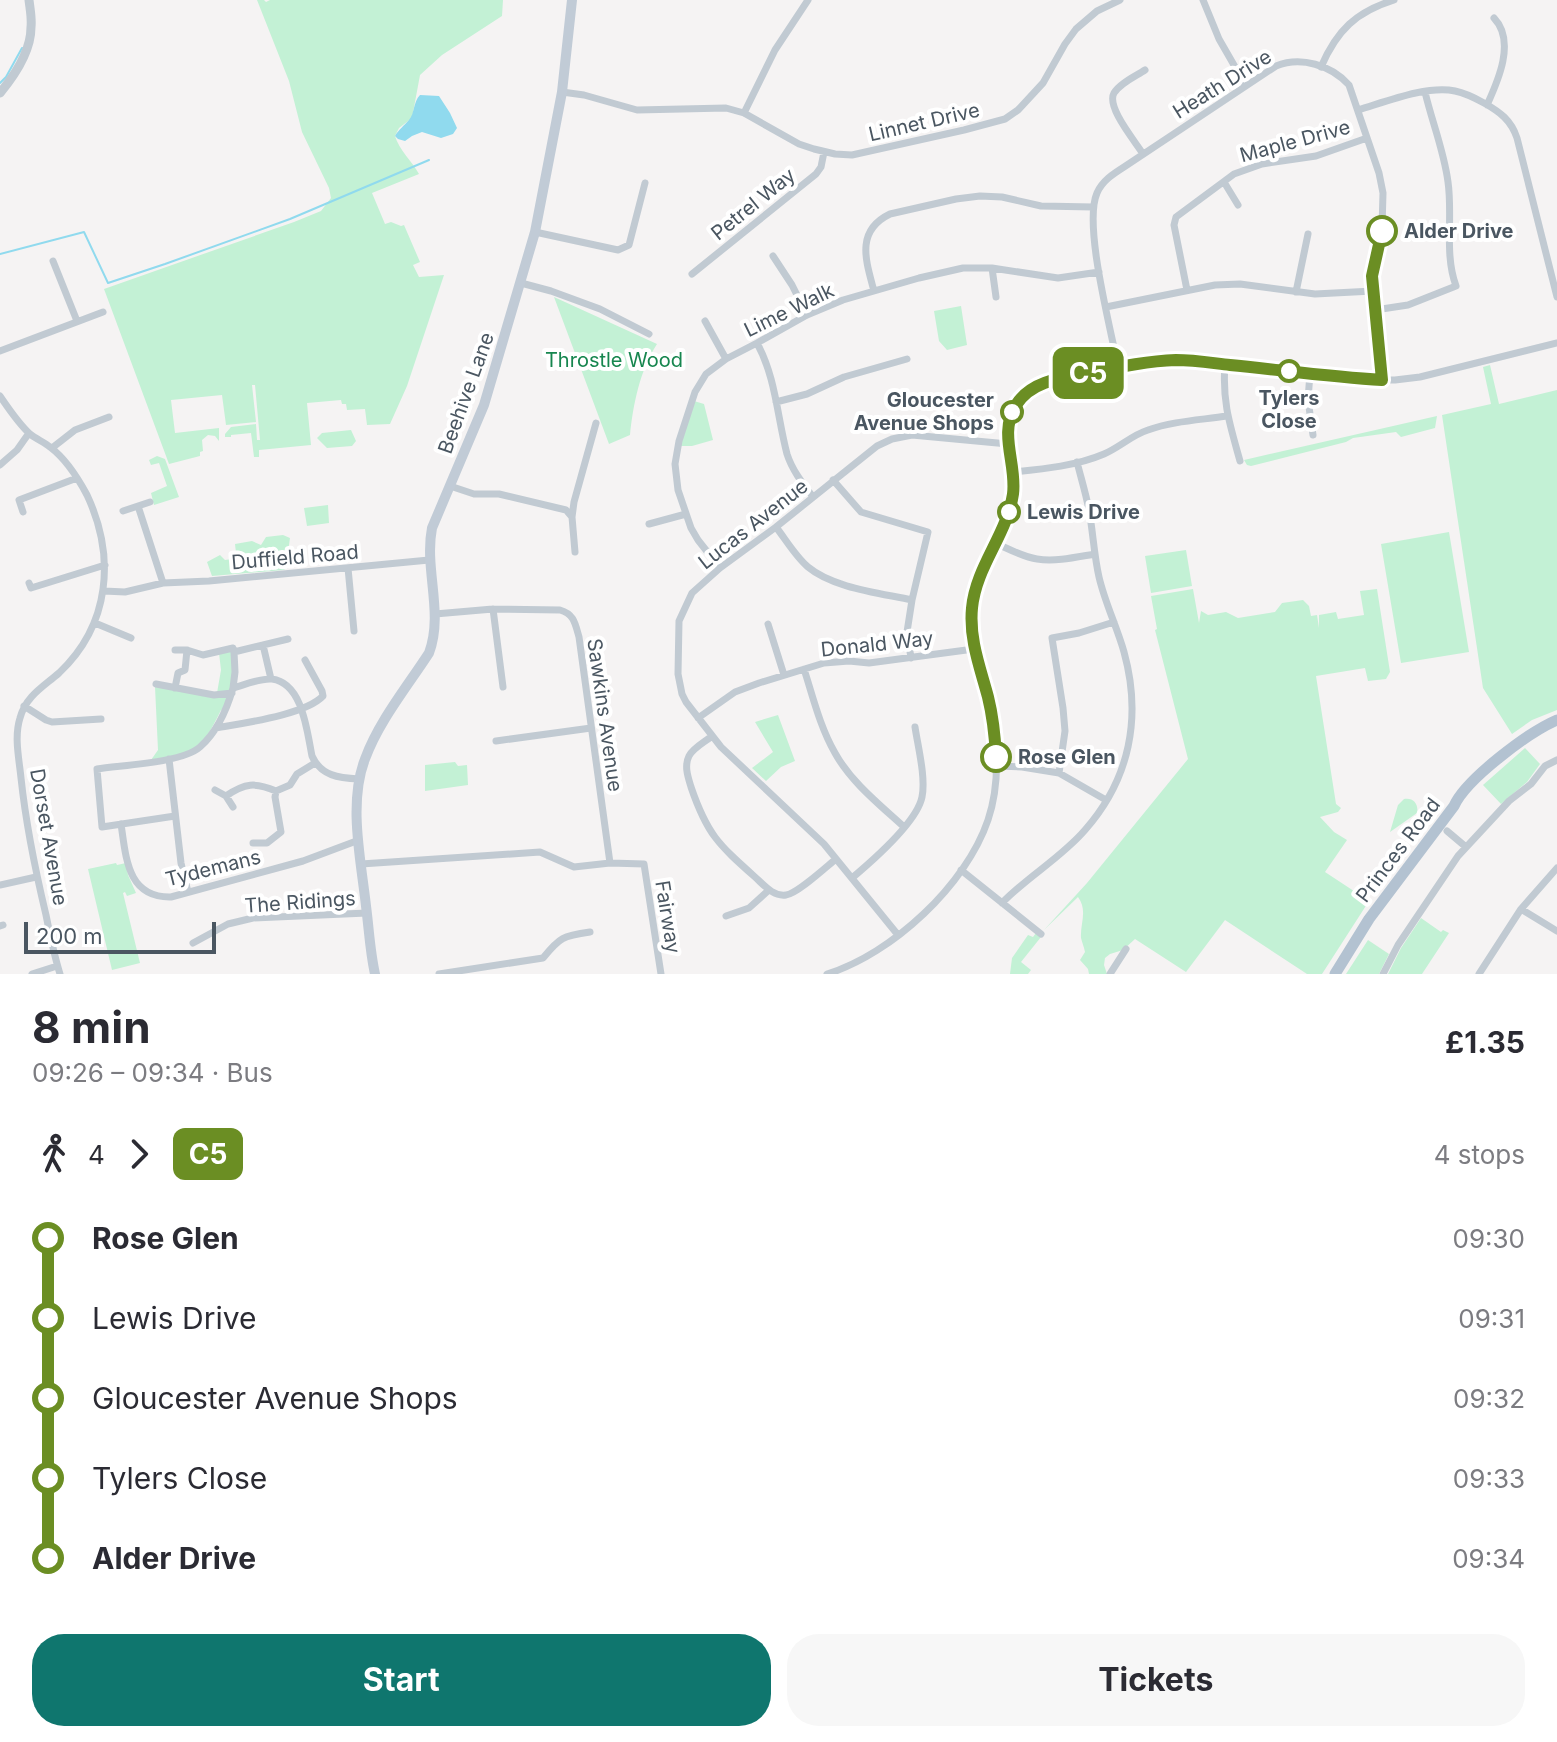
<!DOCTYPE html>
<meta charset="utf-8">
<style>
body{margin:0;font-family:Inter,sans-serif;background:#f7f7f7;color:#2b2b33;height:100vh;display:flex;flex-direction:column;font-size:30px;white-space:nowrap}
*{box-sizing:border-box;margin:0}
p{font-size:26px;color:#7c7c81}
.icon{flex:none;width:44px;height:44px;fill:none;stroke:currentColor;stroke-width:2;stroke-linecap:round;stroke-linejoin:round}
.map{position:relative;height:974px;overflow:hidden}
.panel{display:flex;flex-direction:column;background:#fff;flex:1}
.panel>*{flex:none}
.badge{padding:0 16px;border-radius:12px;font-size:28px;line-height:52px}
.scale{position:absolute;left:24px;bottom:20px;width:192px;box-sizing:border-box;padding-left:8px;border:4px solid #4a5661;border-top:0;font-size:22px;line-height:28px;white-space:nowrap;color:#4a5661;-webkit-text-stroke:6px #fff;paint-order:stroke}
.map>.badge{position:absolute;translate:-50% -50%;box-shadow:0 0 0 4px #fff}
.legs{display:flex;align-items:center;gap:12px;height:88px;padding:0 32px;font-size:26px}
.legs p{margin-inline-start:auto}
.head{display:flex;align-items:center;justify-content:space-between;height:136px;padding:0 32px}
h1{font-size:44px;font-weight:700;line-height:60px}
.button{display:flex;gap:16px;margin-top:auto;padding:16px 32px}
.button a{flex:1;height:92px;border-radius:32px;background:#0f766e;color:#fff;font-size:32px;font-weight:700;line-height:92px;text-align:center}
.button a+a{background:#f7f7f7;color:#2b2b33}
ul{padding:0 32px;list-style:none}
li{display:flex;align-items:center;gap:28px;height:80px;font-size:30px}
li i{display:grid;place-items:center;width:12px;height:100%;margin:0 10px;background:currentColor}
li i::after{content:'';width:20px;height:20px;margin:-10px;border:6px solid;border-radius:50%;background:#fff}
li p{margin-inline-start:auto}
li:first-child i{background:linear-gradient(#0000 50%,currentColor 0)}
li:last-child i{background:linear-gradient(currentColor 50%,#0000 0)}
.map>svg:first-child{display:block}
.green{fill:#c3f1d5}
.water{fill:#90daee}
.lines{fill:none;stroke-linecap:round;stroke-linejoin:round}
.stream{stroke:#90daee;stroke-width:2}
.minor{stroke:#c1cad2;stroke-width:7}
.tertiary{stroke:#c1cad2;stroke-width:9}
.secondary{stroke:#c1cbd6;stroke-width:10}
.primary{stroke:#b3c2d1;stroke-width:11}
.line-1-casing{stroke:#fff;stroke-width:18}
.line-1{stroke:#6b8e23;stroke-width:12}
.stop-1-dot{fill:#fff;stroke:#6b8e23;stroke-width:4}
.labels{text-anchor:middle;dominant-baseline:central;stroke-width:8;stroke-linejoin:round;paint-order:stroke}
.street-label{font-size:20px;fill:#4a5661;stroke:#fff}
.stop-label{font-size:20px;font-weight:bold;fill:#4a5661;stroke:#fff;text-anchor:start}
.park-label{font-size:20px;fill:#17864f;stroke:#fff}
</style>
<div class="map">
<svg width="1557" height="974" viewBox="0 0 1557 974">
<rect width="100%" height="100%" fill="#f5f3f3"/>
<path class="green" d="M 257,0 L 264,0 L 266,2 L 270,0 L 503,0 L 502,16 L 442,55 L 420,75 L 412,118 L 399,128 L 395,136 C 399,150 412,161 419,174 L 372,193 L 385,224 L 391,222 L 401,226 L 404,225 L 420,262 L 413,265 L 419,277 L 444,275 L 407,386 L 390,424 L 367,425 L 365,409 L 347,410 L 346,404 L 342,404 L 341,400 L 307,403 L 311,445 L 259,450 L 259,457 L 254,457 L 251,433 L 231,435 L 231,437 L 225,437 L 225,434 L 231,427 L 256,424 L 257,440 L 260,440 L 255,385 L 252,385 L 256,422 L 226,425 L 222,395 L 171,400 L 175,433 L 219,428 L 219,441 L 215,436 L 208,435 L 202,440 L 203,451 L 200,452 L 200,456 L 169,464 L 104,289 L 294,222 L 321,211 L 331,198 L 329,188 L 302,132 L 289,81 Z
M 554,297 L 657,344 C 640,370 633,405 630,435 L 609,444 Z
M 961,306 L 967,345 L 947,350 L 939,341 L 934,311 Z
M 1490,365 L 1499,404 L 1557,390 L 1557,710 L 1532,720 L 1512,734 L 1483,688 L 1442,415 L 1491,404 L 1483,367 Z
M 694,401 L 704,404 L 713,440 L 692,446 L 680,446 Z
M 1437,416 L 1435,428 L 1401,437 L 1396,432 L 1353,438 L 1346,442 L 1251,466 L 1247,465 L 1244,460 Z
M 351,430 L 356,441 L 352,446 L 327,448 L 317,438 L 322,433 Z
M 157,456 L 165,459 L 179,497 L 154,505 L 151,493 L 167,486 L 159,463 L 151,465 L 149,460 Z
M 328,505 L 329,523 L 307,526 L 304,508 Z
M 1449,532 L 1469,652 L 1401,663 L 1381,544 Z
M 283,535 L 290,538 L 288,552 L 287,566 L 284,570 L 212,576 L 207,562 L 220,555 L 225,560 L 232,559 L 236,553 L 235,544 L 252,541 L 261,545 L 266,537 Z
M 1186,550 L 1192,586 L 1151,593 L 1145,556 Z
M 1193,589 L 1199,623 L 1201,611 L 1208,615 L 1226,612 L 1238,618 L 1275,612 L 1282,603 L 1303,600 L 1309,606 L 1311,616 L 1317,615 L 1319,628 L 1319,615 L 1336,612 L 1338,619 L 1364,615 L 1360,591 L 1377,589 L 1390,672 L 1386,679 L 1368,681 L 1365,668 L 1316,676 L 1336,804 L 1341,808 L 1338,812 L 1320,817 L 1334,832 L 1347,840 L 1325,872 L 1369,901 L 1322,974 L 1307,974 L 1225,920 L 1186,972 L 1135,939 L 1123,950 L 1110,954 L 1105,958 L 1104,965 L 1107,974 L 1089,974 L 1088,969 L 1080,960 L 1085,952 C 1084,947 1082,942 1081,938 C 1080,923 1088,911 1078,897 L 1044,930 L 1087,883 L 1188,759 L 1155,630 L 1157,629 L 1151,596 Z
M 228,651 L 231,652 L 233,660 L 231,691 L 217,693 L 221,670 L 219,653 Z
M 155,687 L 229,696 L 224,709 L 221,710 C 201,751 196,752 151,760 L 158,750 Z
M 778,715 L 795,761 L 781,767 L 766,781 L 752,768 L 773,752 L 755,722 Z
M 1525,748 L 1540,764 L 1527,782 L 1501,804 L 1483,785 Z
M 455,762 L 458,766 L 467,765 L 468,785 L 425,791 L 425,765 Z
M 1404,799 C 1413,797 1419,804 1417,813 L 1390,832 L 1398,805 Z
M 116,863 L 117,865 L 126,863 L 128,875 L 136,893 L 127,896 L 125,892 L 123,893 L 140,963 L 112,970 L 88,869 Z
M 1421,918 L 1441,932 L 1443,930 L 1449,933 L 1422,974 L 1388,974 L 1401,948 Z
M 1036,933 L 1041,937 L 1021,962 L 1031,970 L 1028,974 L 1010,974 L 1012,958 L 1028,935 L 1033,937 Z
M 1368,940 L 1389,954 L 1379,974 L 1346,974 Z"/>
<path class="water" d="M 420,95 L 439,96 L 450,113 L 457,128 L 453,134 L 441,138 L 422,132 L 412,136 L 405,141 L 398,139 L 395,136 C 399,129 404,126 409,120 C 415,113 413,102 420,95 Z"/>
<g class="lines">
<path class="stream" d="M 0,83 L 6,77 L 22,48
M 0,254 L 84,232 L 108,283 L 165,264 L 290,219 L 429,160"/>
<path class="minor" d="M 1203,0 L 1219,39 L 1246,86
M 1321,67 C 1337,30 1356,12 1394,0
M 562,92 L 584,95 L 637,110 L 726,108 L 744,113 L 799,144 L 814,149 L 835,154 L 852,155 L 964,130 L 1005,119 L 1018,110 L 1043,83 L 1065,44 L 1076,29 L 1097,11 L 1120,0
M 1487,105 C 1498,81 1516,41 1494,18
M 1358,110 C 1385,102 1427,85 1455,91 C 1465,93 1475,98 1484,103 C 1500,112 1511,120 1517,138 L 1557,297
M 744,113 L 775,50 L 808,0
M 1143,154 C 1135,141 1106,107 1114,93 C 1120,83 1136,76 1145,70
M 1224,182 L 1238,205
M 535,232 L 618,250 L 629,245 L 645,183
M 773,256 L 792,285 L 807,315
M 53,261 L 77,321
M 992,268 L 996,297
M 692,274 L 816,174 L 821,167 L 824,152
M 521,283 L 551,291 L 600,309 L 649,334
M 1187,290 L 1174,225 L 1176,217 L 1234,174 L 1262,164 L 1316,156 L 1367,138
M 874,291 C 866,261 855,231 890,214 L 956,199 L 980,196 L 1002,197 L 1041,206 L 1093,207
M 1296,292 L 1308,234
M 1106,307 L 1215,285 L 1240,284 L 1315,294 L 1373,291
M 1375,310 L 1408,305 L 1456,286 C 1444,254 1453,216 1448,182 C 1444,151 1432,122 1425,92
M 705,321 L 726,359
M 757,343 C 776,378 777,416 787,454 C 792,470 803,484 813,497
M 0,351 L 103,312
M 1225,364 C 1222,402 1230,425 1240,461
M 1118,367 C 1111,329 1083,225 1097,193 C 1102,181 1113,174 1124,167 L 1276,66 C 1301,56 1331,65 1349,85 L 1379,173 L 1383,193 L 1382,228 L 1372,276 L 1382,380
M 1310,373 L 1308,400 L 1313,435
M 0,396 C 9,409 18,423 30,434 C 36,439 44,442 50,447 C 66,459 78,478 87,495 C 116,557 110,625 59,673 C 43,687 26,696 20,718 C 14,737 19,758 21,778 C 26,825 35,869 46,915 C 50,935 54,955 60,974
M 776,402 L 807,394 L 844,377 L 907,359
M 52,448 L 75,430 L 109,417
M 0,465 L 17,450 L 29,433
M 1013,472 C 1043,469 1076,466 1104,454 C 1120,447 1132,435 1148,430 C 1173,421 1201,420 1227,416
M 833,480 L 861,512 L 928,532 L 912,600 L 907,632 L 911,658
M 450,486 L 474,494 L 499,494 L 566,510 L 572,517 L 575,552
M 138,506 L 150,502
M 123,511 L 138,506 L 163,583
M 23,512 L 19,500 L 77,478
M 572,517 L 574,502 L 596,423
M 649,524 L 686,514
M 776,527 C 786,540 796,557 808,567 C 833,588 880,593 912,600
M 995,543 C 1009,549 1023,557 1037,559 C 1056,562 1077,557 1095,554
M 348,568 L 354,631
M 720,568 L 698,540 L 691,528 L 678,490 L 675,464 L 679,441 L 695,392 L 706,374 L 726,359 L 757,343 L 807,315 L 843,300 L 919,278 L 963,268 L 992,268 L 1058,278 L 1099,272
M 29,583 L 31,588 L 105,565
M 104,591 L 125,592 L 163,583 L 209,581 L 429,560
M 493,609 L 503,687
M 435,614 L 493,609 L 560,610 C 574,614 575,623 579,637 L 610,863
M 95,623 L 131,638
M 768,624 L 784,675
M 263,645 L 271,679
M 175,650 L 187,650 L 203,655 L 233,648 L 234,652
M 804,669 C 813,697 820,727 835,753 C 851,782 879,804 904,827
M 156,684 L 214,695 L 232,693
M 175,688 L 178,673 L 185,670 L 187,650
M 233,688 L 235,672 L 234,652 L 288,639
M 24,706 L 46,720 L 52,722 L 101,719
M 698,718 L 735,692 L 759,683 L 824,663 L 849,661 L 869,663 L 974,649
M 216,728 C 243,723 305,715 323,696 L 322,691 L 305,660
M 712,736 C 705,742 693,748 689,756 C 684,766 688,777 691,787 C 707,834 718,844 755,877 C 763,884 773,897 786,895 C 797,894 826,867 836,859
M 496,741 L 591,728
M 169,759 L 181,863 L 188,892
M 997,766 L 1022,767 L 1059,773 L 1106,800
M 1059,773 L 1065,731 L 1063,708 L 1052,638 L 1079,633 L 1114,622
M 215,790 L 226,796 L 233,807
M 226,796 C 245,783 255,782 276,791
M 175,816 L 102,827 L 97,769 C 122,765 182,763 200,747 C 217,732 227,709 233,688 C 244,685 260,678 272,679 C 303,683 307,732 312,756 C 321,776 339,778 359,779
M 121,824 C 126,857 127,898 171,897 L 303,861 L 359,840
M 1447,831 L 1466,847
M 253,843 L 267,843 L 281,832 L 275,797 L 276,791 L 290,785 L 297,774 L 315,763
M 361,864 L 540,852 L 574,867 L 610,863 L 644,864 L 661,974
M 961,870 L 1041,934
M 852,878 C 871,862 917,822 922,797 C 926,778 918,747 915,727
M 0,885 L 36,877
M 1002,903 C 1028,876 1061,858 1085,830 C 1130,779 1142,717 1124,652 C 1117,627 1105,603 1099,577 C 1094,555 1093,532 1089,510 C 1086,494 1081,478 1077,462
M 1521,909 L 1557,931
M 726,916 L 749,908 L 769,890
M 0,926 L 3,925
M 898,935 L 824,844 L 721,747 L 686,702 L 682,694 L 678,674 L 679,621 L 692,593 L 720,568 L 776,527 L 877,446 L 892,439 L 912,435 L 1008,444
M 193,943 L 228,924 L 253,918 L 367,913
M 32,974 L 57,966
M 439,974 L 543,958 C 560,937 563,936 590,932
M 827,974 C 892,954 966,885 988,820 C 997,793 998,763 995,736 C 990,696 970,657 972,617 C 974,571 1004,541 1012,498 C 1017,471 1002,445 1009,420 C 1013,406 1022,394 1034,387 C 1048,379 1065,377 1081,374 C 1119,367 1156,360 1195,361 L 1369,380 L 1395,380 L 1420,377 L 1557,343
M 1110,974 L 1126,949
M 1383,974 L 1398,945 L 1458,856 L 1509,801 L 1531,784 L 1545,766 L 1557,760
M 1479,974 L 1521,909 L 1557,868"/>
<path class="tertiary" d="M 0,93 C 15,75 31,51 31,27 C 32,18 30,9 29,0"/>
<path class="secondary" d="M 375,974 C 370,952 369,929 366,906 C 361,860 348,803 365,759 C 379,721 407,687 429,653 C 444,613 424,569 432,528 L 484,405 L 535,232 L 562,92 L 572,0"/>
<path class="primary" d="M 1335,974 L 1369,919 L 1454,806 C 1466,779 1529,732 1557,720"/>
</g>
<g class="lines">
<g class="line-1-casing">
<path id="line-1" d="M 996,757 C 995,737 993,717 988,697 C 980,667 969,639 972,608 C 976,566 1007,535 1013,494 C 1017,464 998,433 1016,405 C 1031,381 1060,378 1086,374 C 1115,368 1145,361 1176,360 C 1194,360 1212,363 1230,365 C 1281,370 1331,377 1382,380 L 1372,276 L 1382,231"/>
</g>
<use href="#line-1" class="line-1"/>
</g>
<g class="stop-1-dot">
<circle cx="1382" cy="231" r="14"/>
<circle cx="1289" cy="371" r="10"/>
<circle cx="1012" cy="412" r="10"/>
<circle cx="1009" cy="512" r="10"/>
<circle cx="996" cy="757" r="14"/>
</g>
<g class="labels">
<g class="street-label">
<text transform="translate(1222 84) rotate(-32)">Heath Drive</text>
<text transform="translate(924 122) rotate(-13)">Linnet Drive</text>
<text transform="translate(1295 141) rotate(-15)">Maple Drive</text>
<text transform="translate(753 204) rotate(-39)">Petrel Way</text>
<text transform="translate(789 310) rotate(-26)">Lime Walk</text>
<text transform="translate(466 393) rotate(-70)">Beehive Lane</text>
<text transform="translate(753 524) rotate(-38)">Lucas Avenue</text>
<text transform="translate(295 557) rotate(-5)">Duffield Road</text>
<text transform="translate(877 644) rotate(-6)">Donald Way</text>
<text transform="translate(605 715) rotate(82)">Sawkins Avenue</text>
<text transform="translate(49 837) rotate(80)">Dorset Avenue</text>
<text transform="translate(1398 850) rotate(-53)">Princes Road</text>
<text transform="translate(213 868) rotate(-14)">Tydemans</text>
<text transform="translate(300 902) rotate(-4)">The Ridings</text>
<text transform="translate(668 917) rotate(81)">Fairway</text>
</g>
<g class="stop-label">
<text x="1404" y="231">Alder Drive</text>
<text x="1289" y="398" text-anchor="middle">Tylers<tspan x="1289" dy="23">Close</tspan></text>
<text x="994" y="400" text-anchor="end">Gloucester<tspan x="994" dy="23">Avenue Shops</tspan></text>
<text x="1027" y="512">Lewis Drive</text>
<text x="1018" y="757">Rose Glen</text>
</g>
<g class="park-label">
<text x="614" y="360">Throstle Wood</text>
</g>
</g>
</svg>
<div class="scale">200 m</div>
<b class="badge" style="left:1088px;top:373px;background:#6b8e23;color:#fff">C5</b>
</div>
<section class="panel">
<div class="head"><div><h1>8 min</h1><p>09:26 – 09:34 · Bus</p></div><b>£1.35</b></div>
<div class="legs"><svg class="icon" aria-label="walk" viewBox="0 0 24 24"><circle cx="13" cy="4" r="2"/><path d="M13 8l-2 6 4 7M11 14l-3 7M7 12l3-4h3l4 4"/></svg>4<svg class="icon" aria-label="forward" viewBox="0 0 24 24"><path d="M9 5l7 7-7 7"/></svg><b class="badge" style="background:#6b8e23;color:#fff">C5</b><p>4 stops</p></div>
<ul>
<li><i style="color:#6b8e23"></i><b>Rose Glen</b><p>09:30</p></li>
<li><i style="color:#6b8e23"></i><span>Lewis Drive</span><p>09:31</p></li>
<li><i style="color:#6b8e23"></i><span>Gloucester Avenue Shops</span><p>09:32</p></li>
<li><i style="color:#6b8e23"></i><span>Tylers Close</span><p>09:33</p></li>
<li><i style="color:#6b8e23"></i><b>Alder Drive</b><p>09:34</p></li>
</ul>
<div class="button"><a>Start</a><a>Tickets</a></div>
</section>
